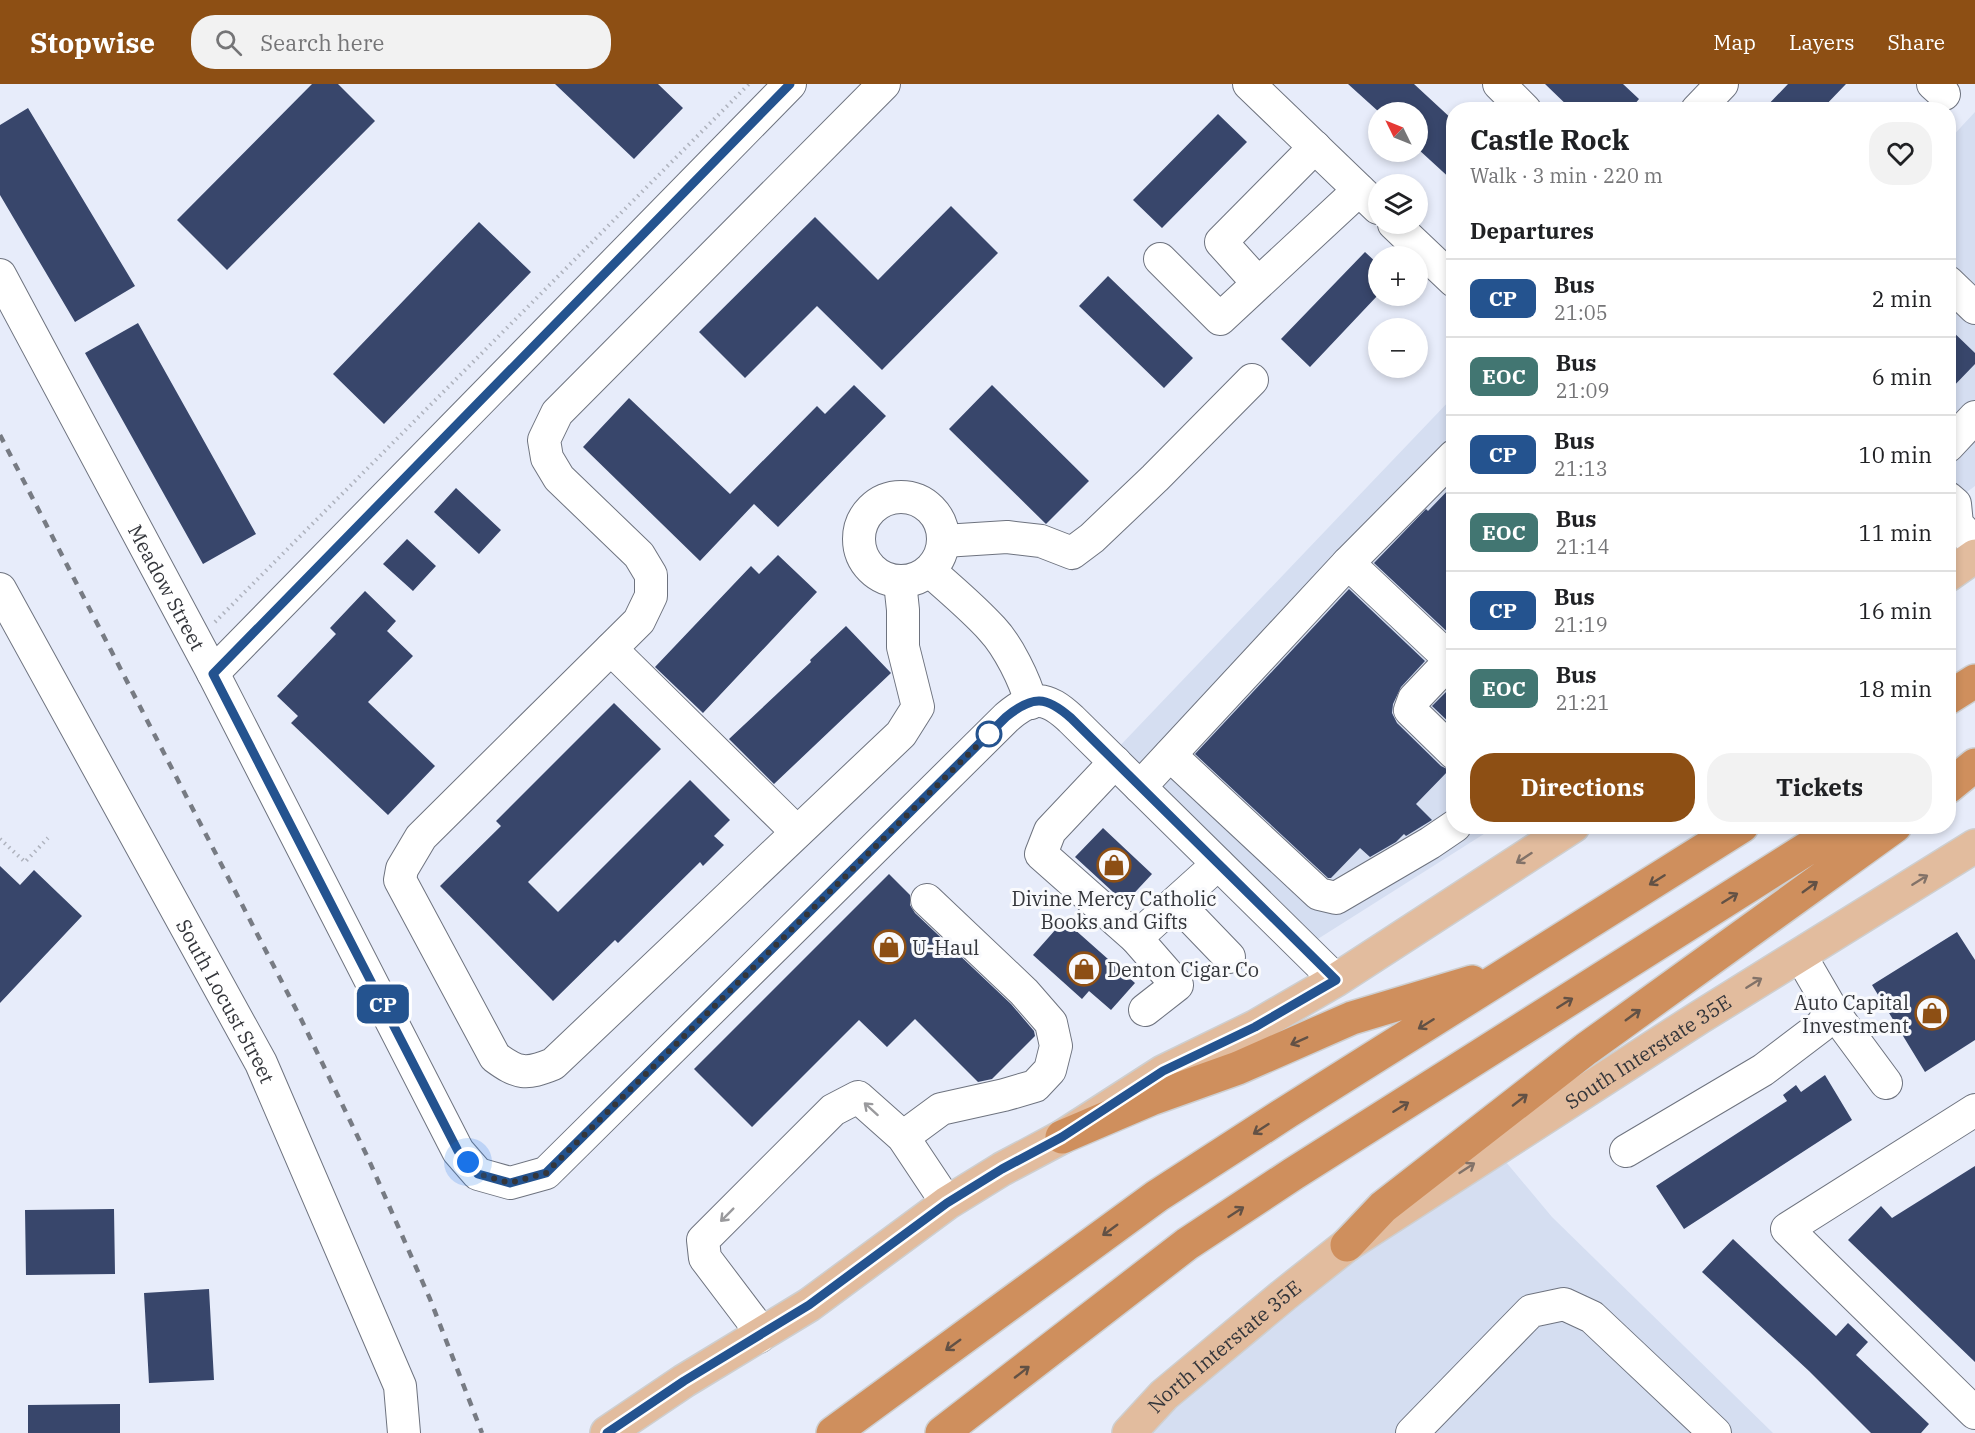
<!DOCTYPE html>
<meta charset="utf-8">
<style>
body{margin:0;font-family:"IBM Plex Serif",serif;background:#f2f2f2;color:#202124;height:100vh;display:flex;flex-direction:column;font-size:22px;white-space:nowrap}
*{box-sizing:border-box;margin:0}
p{font-size:20px;color:#757577}
.icon{flex:none;width:33px;height:33px;fill:none;stroke:currentColor;stroke-width:2;stroke-linecap:round;stroke-linejoin:round}
.map{position:relative;flex:1;overflow:hidden}
.drawer{position:absolute;left:1446px;top:18px;width:510px;height:732px;display:flex;flex-direction:column;background:#fff;border-radius:24px;box-shadow:0 3px 9px #0003}
.drawer>*{flex:none}
.badge{padding:0 12px;border-radius:9px;font-size:21px;line-height:39px}
.needle{width:39px;rotate:313deg}
.buttons{position:absolute;left:1368px;top:18px;display:grid;gap:12px}
.buttons a{display:grid;place-items:center;width:60px;height:60px;border-radius:50%;background:#fff;box-shadow:0 3px 9px #0003;font-size:30px}
.you{position:absolute;width:30px;height:30px;margin:-15px;border:4px solid #fff;border-radius:50%;background:#1a73e8;box-shadow:0 0 0 9px #1a73e833}
.map>.badge{position:absolute;translate:-50% -50%;box-shadow:0 0 0 3px #fff}
h2{padding:0 24px;font-size:22px;line-height:54px}
.round{display:grid;place-items:center;flex:none;width:63px;height:63px;border-radius:24px;background:#f2f2f2}
.overview{display:flex;align-items:center;justify-content:space-between;height:102px;padding:0 24px}
h1{font-size:28px;font-weight:700;line-height:45px}
.primary-button{display:flex;gap:12px;margin-top:auto;padding:12px 24px}
.primary-button a{flex:1;height:69px;border-radius:24px;background:#8d4f14;color:#fff;font-size:24px;font-weight:700;line-height:69px;text-align:center}
.primary-button a+a{background:#f2f2f2;color:#202124}
ul{padding:0;list-style:none}
li{display:flex;align-items:center;gap:18px;height:78px;padding:0 24px;border-top:2px solid #e0e0e0}
li div{flex:1}
li b{display:block;font-size:22px}
li em{font-style:normal}
li .badge{min-width:66px;font-weight:700;text-align:center}
header{display:flex;align-items:center;gap:36px;box-sizing:border-box;height:84px;padding:0 30px;background:#8d4f14;color:#fff}
header strong{font-size:28px}
nav{display:flex;gap:33px;margin-inline-start:auto;font-size:21px}
.search{width:420px;height:54px;background:#f2f2f2;display:flex;align-items:center;gap:15px;box-sizing:border-box;padding:0 21px;border-radius:24px;color:#757577;font-size:22px}
.map>svg:first-child{display:block}
.built{fill:#d5def1}
.building{fill:#38466b}
.lines{fill:none;stroke-linecap:round;stroke-linejoin:round}
.minor-casing{stroke:#6e737f;stroke-width:34}
.major-casing{stroke:#cecfd0;stroke-width:36}
.highway-casing{stroke:#cecfd0;stroke-width:36}
.path{stroke:#afb3be;stroke-width:4;stroke-dasharray:1.5 4.5;stroke-linecap:butt}
.minor{stroke:#fff;stroke-width:32}
.major{stroke:#e2bc9e;stroke-width:33}
.highway{stroke:#cf8f5d;stroke-width:33}
.rail{stroke:#777b83;stroke-width:4.5;stroke-dasharray:8 8;stroke-linecap:butt}
.oneway{stroke:#827268}
.oneway2{stroke:#625145}
.oneway3{stroke:#9a9a9d}
.line-casing{stroke:#fff;stroke-width:14}
.line{stroke:#24538f;stroke-width:9}
.walk{stroke:#34363b;stroke-width:6;stroke-dasharray:0 10.8}
.stop-dot{fill:#fff;stroke:#24538f;stroke-width:3}
.labels{text-anchor:middle;dominant-baseline:central;stroke-width:6;stroke-linejoin:round;paint-order:stroke}
.street-label{font-size:20px;fill:#34363b;stroke:#f9fafd}
.poi-label{font-size:20px;fill:#34363b;stroke:#f9fafd;text-anchor:start}
</style>
<header>
<strong>Stopwise</strong>
<div class="search"><svg class="icon" aria-label="search" viewBox="0 0 24 24"><circle cx="10" cy="10" r="6"/><path d="M15 15l6 6"/></svg>Search here</div>
<nav><a>Map</a><a>Layers</a><a>Share</a></nav>
</header>
<div class="map">
<svg width="1975" height="1349" viewBox="0 0 1975 1349">
<rect width="100%" height="100%" fill="#e7ecfa"/>
<path class="built" d="M 1975,28 L 1975,402 L 1963,411 L 1948,397 L 1948,57 Z
M 1453,313 L 1454,742 L 1495,743 L 1313,858 L 1114,668 Z
M 1496,1066 L 1552,1133 L 1773,1349 L 1134,1349 Z"/>
<path class="building" d="M 312,0 L 338,0 L 375,37 L 227,186 L 177,136 Z
M 555,0 L 658,0 L 683,24 L 634,75 Z
M 1348,0 L 1414,0 L 1454,37 L 1454,98 L 1418,65 L 1418,28 L 1379,28 Z
M 1545,0 L 1623,0 L 1639,15 L 1630,26 L 1572,26 Z
M 1788,0 L 1846,0 L 1821,26 L 1763,26 Z
M 28,24 L 135,202 L 75,238 L 0,111 L 0,41 Z
M 1218,30 L 1247,58 L 1162,144 L 1133,116 Z
M 951,122 L 998,169 L 882,286 L 817,222 L 745,294 L 699,248 L 815,133 L 878,196 Z
M 479,138 L 531,188 L 384,340 L 333,290 Z
M 1365,168 L 1378,180 L 1378,211 L 1310,283 L 1281,255 Z
M 1108,192 L 1193,274 L 1164,304 L 1079,222 Z
M 138,239 L 256,450 L 203,480 L 85,269 Z
M 1948,243 L 1975,269 L 1975,280 L 1948,308 Z
M 854,301 L 886,332 L 778,443 L 754,420 L 700,477 L 583,363 L 629,314 L 730,410 L 817,322 L 825,330 Z
M 992,301 L 1089,397 L 1046,440 L 949,345 Z
M 1454,400 L 1454,554 L 1374,479 L 1426,425 L 1428,427 Z
M 456,404 L 501,446 L 479,470 L 434,428 Z
M 407,455 L 436,482 L 413,507 L 383,480 Z
M 778,471 L 817,508 L 703,629 L 655,583 L 751,482 L 759,490 Z
M 1349,505 L 1425,577 L 1401,603 L 1393,620 L 1392,629 L 1397,639 L 1441,682 L 1449,686 L 1416,720 L 1432,736 L 1406,752 L 1404,750 L 1396,758 L 1370,773 L 1360,764 L 1331,794 L 1328,794 L 1195,670 Z
M 365,507 L 396,537 L 387,547 L 413,572 L 368,618 L 435,682 L 388,731 L 291,639 L 298,632 L 277,612 L 336,550 L 330,544 Z
M 846,542 L 891,589 L 774,700 L 729,655 L 811,578 L 810,576 Z
M 1454,600 L 1454,643 L 1432,622 Z
M 614,619 L 661,665 L 528,798 L 558,828 L 690,696 L 730,736 L 714,752 L 724,761 L 703,782 L 700,778 L 618,859 L 615,856 L 553,917 L 440,802 L 501,742 L 496,737 Z
M 1103,744 L 1152,790 L 1125,819 L 1075,773 Z
M 0,782 L 20,801 L 34,786 L 82,832 L 0,919 Z
M 889,790 L 910,811 L 910,821 L 915,829 L 1011,920 L 1034,947 L 1035,952 L 992,995 L 978,998 L 915,935 L 887,963 L 859,936 L 752,1043 L 694,985 Z
M 1064,836 L 1135,899 L 1111,926 L 1089,907 L 1082,915 L 1033,871 Z
M 1957,848 L 1975,876 L 1975,956 L 1925,988 L 1872,901 Z
M 1825,991 L 1852,1036 L 1684,1145 L 1656,1102 L 1787,1017 L 1783,1011 L 1796,1001 L 1801,1008 Z
M 1975,1082 L 1975,1278 L 1848,1156 L 1881,1122 L 1892,1134 Z
M 114,1125 L 115,1190 L 26,1191 L 25,1126 Z
M 1733,1155 L 1836,1252 L 1848,1239 L 1868,1258 L 1856,1271 L 1929,1340 L 1921,1349 L 1871,1349 L 1809,1287 L 1702,1188 Z
M 209,1205 L 214,1296 L 149,1299 L 144,1209 Z
M 120,1320 L 120,1349 L 28,1349 L 28,1321 Z"/>
<g class="lines">
<g class="minor-casing">
<g id="minor">
<path d="M 884,0 L 557,329 L 544,356 L 547,374 L 559,394 L 639,471 L 651,491 L 651,512 L 639,537 L 421,753 L 402,785 L 400,796 L 495,973 C 518,990 526,991 553,980 L 901,650 L 918,623 L 903,563 L 903,526 L 900,498"/>
<path d="M 1249,0 L 1378,124"/>
<path d="M 1499,0 L 1525,26"/>
<path d="M 1933,0 L 1944,10"/>
<path d="M 1697,26 L 1722,0"/>
<path d="M 1394,140 L 1454,197"/>
<path d="M 1160,175 L 1220,235 L 1359,106"/>
<path id="s1" d="M 0,191 L 213,589 L 458,1067 L 478,1090 L 510,1099 L 546,1089 L 1007,633 C 1033,611 1046,612 1071,635 L 1336,896"/>
<path d="M 1948,198 L 1975,224"/>
<path d="M 1258,199 L 1221,158 L 1315,63"/>
<path d="M 1948,362 L 1975,333"/>
<circle cx="901" cy="455" r="42"/>
<path d="M 1948,414 L 1955,420 L 1957,440 L 1975,460"/>
<path d="M 944,457 L 1007,453 L 1041,457 L 1072,469 L 1092,454 L 1155,394 L 1252,296"/>
<path d="M 1348,479 L 1454,372"/>
<path d="M 930,487 C 951,506 973,524 992,545 C 1008,562 1025,596 1031,619"/>
<path id="s2" d="M 0,505 L 261,979 L 400,1302 L 404,1349"/>
<path d="M 611,565 L 797,748"/>
<path d="M 1451,576 L 1414,615 L 1410,626 L 1454,669"/>
<path d="M 213,589 L 790,0"/>
<path d="M 1170,671 L 1319,810 L 1336,814 L 1430,759 L 1455,742"/>
<path d="M 1115,678 L 1050,747 L 1041,770 L 1136,854 L 1218,780"/>
<path d="M 1140,703 L 1348,479 L 1454,579"/>
<path d="M 1177,819 L 1229,873"/>
<path d="M 1136,854 L 1177,901 L 1145,926"/>
<path d="M 1832,926 L 1886,999"/>
<path d="M 1975,1026 L 1787,1145 L 1975,1329"/>
<path d="M 903,1053 L 941,1025 L 1004,1011 L 1035,1002 L 1050,986 L 1056,962 L 1051,939 L 1024,908 L 927,816"/>
<path d="M 1626,1067 L 1763,986 L 1821,942 L 1832,926 L 1800,871"/>
<path d="M 759,1253 L 755,1240 L 705,1174 L 703,1156 L 833,1026 L 858,1013 L 903,1053 L 947,1119"/>
<path d="M 1412,1349 L 1531,1227 L 1564,1220 L 1592,1233 L 1715,1349"/>
</g>
</g>
<g class="major-casing">
<g id="major">
<path d="M 1948,491 L 1975,472"/>
<path d="M 607,1349 L 684,1297 L 809,1221 L 947,1119 L 1002,1085 L 1062,1053 L 1163,988 L 1255,943 L 1336,896 L 1573,742"/>
<path id="s3" d="M 1129,1349 L 1164,1311 L 1284,1211 L 1347,1161 L 1700,933 L 1975,762"/>
</g>
</g>
<g class="highway-casing">
<path id="highway" d="M 1948,614 L 1975,597
M 1948,703 L 1975,681
M 1062,1053 L 1151,1015 L 1238,984 L 1352,934 L 1472,898
M 1347,1161 L 1383,1123 L 1586,965 L 1895,742
M 833,1349 L 1157,1112 L 1287,1028 L 1742,742
M 942,1349 L 1187,1160 L 1293,1090 L 1843,742"/>
</g>
<path class="path" d="M 215,538 L 749,0
M 0,755 L 25,778 L 48,754"/>
<use href="#minor" class="minor"/>
<use href="#major" class="major"/>
<use href="#highway" class="highway"/>
<path class="rail" d="M 0,351 L 301,935 L 368,1074 L 430,1215 L 482,1349"/>
</g>
<defs><path id="oneway-shaft" d="M-6 0H5M1.5-3L5.5 0L1.5 3" fill="none" stroke-width="1.6" stroke-linecap="round" stroke-linejoin="round" transform="scale(1.5)"/></defs>
<g class="oneway">
<use href="#oneway-shaft" transform="translate(1524 774) rotate(147)"/>
<use href="#oneway-shaft" transform="translate(1920 796) rotate(-32)"/>
<use href="#oneway-shaft" transform="translate(1754 899) rotate(-32)"/>
<use href="#oneway-shaft" transform="translate(1467 1084) rotate(-33)"/>
</g>
<g class="oneway2">
<use href="#oneway-shaft" transform="translate(1657 796) rotate(148)"/>
<use href="#oneway-shaft" transform="translate(1810 803) rotate(-36)"/>
<use href="#oneway-shaft" transform="translate(1730 814) rotate(-32)"/>
<use href="#oneway-shaft" transform="translate(1565 919) rotate(-32)"/>
<use href="#oneway-shaft" transform="translate(1633 931) rotate(-36)"/>
<use href="#oneway-shaft" transform="translate(1426 940) rotate(148)"/>
<use href="#oneway-shaft" transform="translate(1299 957) rotate(156)"/>
<use href="#oneway-shaft" transform="translate(1520 1016) rotate(-38)"/>
<use href="#oneway-shaft" transform="translate(1401 1023) rotate(-32)"/>
<use href="#oneway-shaft" transform="translate(1261 1045) rotate(147)"/>
<use href="#oneway-shaft" transform="translate(1236 1128) rotate(-33)"/>
<use href="#oneway-shaft" transform="translate(1110 1146) rotate(144)"/>
<use href="#oneway-shaft" transform="translate(953 1261) rotate(144)"/>
<use href="#oneway-shaft" transform="translate(1022 1288) rotate(-38)"/>
</g>
<g class="oneway3">
<use href="#oneway-shaft" transform="translate(871 1025) rotate(-138)"/>
<use href="#oneway-shaft" transform="translate(727 1131) rotate(135)"/>
</g>
<g class="lines">
<g class="line-casing">
<path id="line" d="M 607,1349 L 684,1297 L 809,1221 L 947,1119 L 1002,1085 L 1062,1053 L 1163,987 L 1255,943 L 1336,896 L 1071,634 C 1046,612 1033,611 1006,633 L 546,1089 L 510,1099 L 478,1090 L 458,1067 L 213,590 L 790,0"/>
</g>
<use href="#line" class="line"/>
<path class="walk" d="M 468,1078 L 478,1090 L 510,1099 L 546,1089 L 989,650"/>
</g>
<defs>
<g id="shop-ring" transform="scale(1.725)"><circle r="9.5" fill="#f9fafd" stroke="#8d4f14" stroke-width="1.5"/><path d="M-5-2.5h2.3a2.7 3.5 0 0 1 5.4 0H5L5.5 6h-11ZM-1.5-2.5h3a1.5 2.3 0 0 0-3 0Z" fill="#8d4f14"/></g>
</defs>
<g fill-rule="evenodd">
<use href="#shop-ring" x="1114" y="781"/>
<use href="#shop-ring" x="889" y="863"/>
<use href="#shop-ring" x="1084" y="885"/>
<use href="#shop-ring" x="1932" y="929"/>
</g>
<circle class="stop-dot" cx="989" cy="650" r="12"/>
<g class="labels">
<g class="street-label">
<text stroke="none"><textPath href="#s1" startOffset="354">Meadow Street</textPath></text>
<text stroke="none"><textPath href="#s2" startOffset="470">South Locust Street</textPath></text>
<text stroke="none"><textPath href="#s3" startOffset="646">South Interstate 35E</textPath></text>
<text stroke="none"><textPath href="#s3" startOffset="129">North Interstate 35E</textPath></text>
</g>
<g class="poi-label">
<text x="1114" y="814" text-anchor="middle">Divine Mercy Catholic<tspan x="1114" dy="23">Books and Gifts</tspan></text>
<text x="912" y="863">U-Haul</text>
<text x="1107" y="885">Denton Cigar Co</text>
<text x="1909" y="918" text-anchor="end">Auto Capital<tspan x="1909" dy="23">Investment</tspan></text>
</g>
</g>
</svg>
<div class="buttons">
<a><svg class="needle" viewBox="-14 -14 28 28"><path d="M0-13l5 13h-10z" fill="#e53935"/><path d="M0 13l5-13h-10z" fill="#757577"/></svg></a>
<a><svg class="icon" aria-label="layers" viewBox="0 0 24 24"><path d="M12 4l9 5-9 5-9-5zM3 14l9 5 9-5"/></svg></a>
<a>+</a>
<a>−</a>
</div>
<div class="you" style="left:468px;top:1078px"></div>
<b class="badge" style="left:383px;top:920px;background:#24538f;color:#fff">CP</b>
<section class="drawer">
<div class="overview"><div><h1>Castle Rock</h1><p>Walk · 3 min · 220 m</p></div><a class="round"><svg class="icon" aria-label="heart" viewBox="0 0 24 24"><path d="M12 20l-8-8c-3-5 5-10 8-4 3-6 11-1 8 4z"/></svg></a></div>
<h2>Departures</h2>
<ul>
<li><span class="badge" style="background:#24538f;color:#fff">CP</span><div><b>Bus</b><p>21:05</p></div><em>2 min</em></li>
<li><span class="badge" style="background:#427672;color:#fff">EOC</span><div><b>Bus</b><p>21:09</p></div><em>6 min</em></li>
<li><span class="badge" style="background:#24538f;color:#fff">CP</span><div><b>Bus</b><p>21:13</p></div><em>10 min</em></li>
<li><span class="badge" style="background:#427672;color:#fff">EOC</span><div><b>Bus</b><p>21:14</p></div><em>11 min</em></li>
<li><span class="badge" style="background:#24538f;color:#fff">CP</span><div><b>Bus</b><p>21:19</p></div><em>16 min</em></li>
<li><span class="badge" style="background:#427672;color:#fff">EOC</span><div><b>Bus</b><p>21:21</p></div><em>18 min</em></li>
</ul>
<div class="primary-button"><a>Directions</a><a>Tickets</a></div>
</section>
</div>
